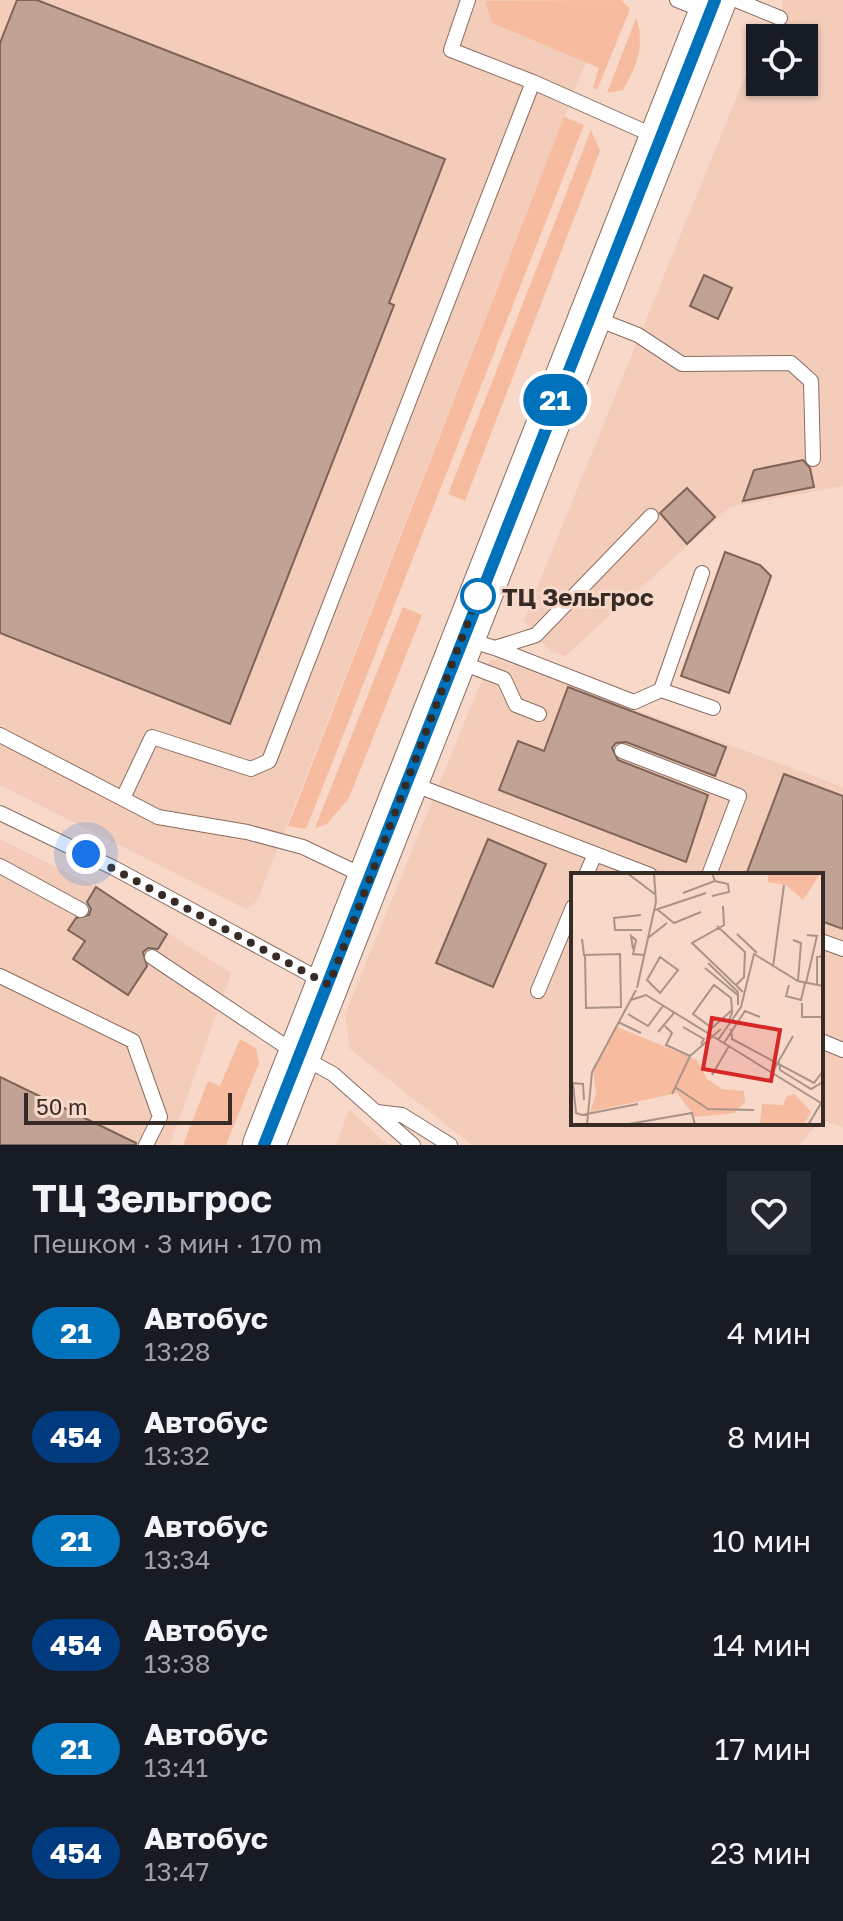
<!DOCTYPE html>
<html lang="ru">
<meta charset="utf-8">
<style>
body{margin:0;font-family:"Golos Text",sans-serif;background:#242831;color:#f1f3f6;height:100vh;display:flex;flex-direction:column;font-size:30px;white-space:nowrap}
*{box-sizing:border-box;margin:0}
p{font-size:26px;color:#9ea1a6}
.icon{flex:none;width:44px;height:44px;fill:none;stroke:currentColor;stroke-width:2;stroke-linecap:round;stroke-linejoin:round}
.map{position:relative;height:1145px;overflow:hidden}
.sheet{display:flex;flex-direction:column;background:#171b24;flex:1}
.sheet>*{flex:none}
.badge{padding:0 16px;border-radius:26px;font-size:28px;line-height:52px}
.controls{position:absolute;left:746px;top:24px;display:grid;gap:16px}
.controls a{display:grid;place-items:center;width:72px;height:72px;border-radius:0px;background:#171b24;box-shadow:0 2px 6px #0004;font-size:40px}
.scale{position:absolute;left:24px;bottom:20px;width:208px;box-sizing:border-box;padding-left:8px;border:4px solid #372b25;border-top:0;font-size:22px;line-height:28px;white-space:nowrap;color:#372b25;-webkit-text-stroke:6px #f7d8c9;paint-order:stroke}
.you{position:absolute;width:40px;height:40px;margin:-20px;border:6px solid #fff;border-radius:50%;background:#1a73e8;box-shadow:0 0 0 12px #1a73e833}
.map>.badge{position:absolute;translate:-50% -50%;box-shadow:0 0 0 4px #fff}
.round{display:grid;place-items:center;flex:none;width:84px;height:84px;border-radius:0px;background:#242831}
.head{display:flex;align-items:center;justify-content:space-between;height:136px;padding:0 32px}
h1{font-size:38px;font-weight:700;line-height:60px}
ul{padding:0;list-style:none}
li{display:flex;align-items:center;gap:24px;height:104px;padding:0 32px}
li div{flex:1}
li b{display:block;font-size:30px}
li em{font-style:normal}
li .badge{min-width:88px;font-weight:700;text-align:center}
.map>svg:first-child{display:block}
.built{fill:#f3cdba}
.green{fill:#f7bc9f}
.building{fill:#c1a395;stroke:#7e6356;stroke-width:2}
.lines{fill:none;stroke-linecap:round;stroke-linejoin:round}
.lane-casing{stroke:#896d60;stroke-width:16}
.secondary-casing{stroke:#896d60;stroke-width:44}
.lane{stroke:#fff;stroke-width:14}
.secondary{stroke:#fff;stroke-width:42}
.line-casing{stroke:#fff;stroke-width:18}
.line{stroke:#0072bc;stroke-width:12}
.walk{stroke:#372b25;stroke-width:8;stroke-dasharray:0 14.4}
.stop-dot{fill:#fff;stroke:#0072bc;stroke-width:4}
.labels{text-anchor:middle;dominant-baseline:central;stroke-width:6;stroke-linejoin:round;paint-order:stroke}
.stop-label{font-size:24px;font-weight:bold;fill:#372b25;stroke:#f7d8c9;text-anchor:start}
.inset-road{fill:none;stroke:#aa9387;stroke-width:2}
.view{fill:#d62828;fill-opacity:0.15;stroke:#d62828;stroke-width:4}
.inset-edge{fill:none;stroke:#372b25;stroke-width:4}
</style>
<div class="map">
<svg width="843" height="1145" viewBox="0 0 843 1145">
<rect width="100%" height="100%" fill="#f7d8c9"/>
<path class="built" d="M 0,0 L 610,0 L 257,901 L 246,909 L 0,785 Z
M 783,0 L 843,0 L 843,486 L 730,507 L 565,656 L 551,652 L 524,620 L 752,59 L 760,56 L 760,82 L 804,82 L 804,38 L 778,38 Z
M 498,659 L 843,787 L 843,1127 L 821,1120 L 821,875 L 573,875 L 573,1123 L 818,1123 L 799,1145 L 472,1145 L 350,1049 L 345,1014 L 490,660 Z
M 0,839 L 96,887 L 231,973 L 170,1145 L 0,1145 Z
M 349,1109 L 388,1145 L 336,1145 Z"/>
<path class="green" d="M 621,0 L 630,9 L 597,90 L 593,88 L 599,68 L 492,23 L 485,1 Z
M 636,18 C 646,45 636,67 623,90 L 607,93 Z
M 564,117 L 584,125 L 306,829 L 288,826 Z
M 591,130 L 600,151 L 465,501 L 448,494 Z
M 403,607 L 422,615 L 349,798 L 327,824 L 315,828 Z
M 240,1039 L 256,1048 L 259,1063 L 226,1145 L 183,1145 L 208,1081 L 220,1086 Z"/>
<path class="building" d="M 17,0 L 37,0 L 445,159 L 389,303 L 394,305 L 230,724 L 0,633 L 0,43 Z
M 704,275 L 732,288 L 718,319 L 690,306 Z
M 803,460 L 810,468 L 814,487 L 743,501 L 754,470 Z
M 687,488 L 715,517 L 687,544 L 660,513 Z
M 725,552 L 760,565 L 771,576 L 729,693 L 681,676 Z
M 568,687 L 726,747 L 715,776 L 626,742 L 616,743 L 612,748 L 618,760 L 708,795 L 686,862 L 499,790 L 518,741 L 544,751 Z
M 784,774 L 843,796 L 843,929 L 821,921 L 821,875 L 746,875 Z
M 488,839 L 546,864 L 493,987 L 436,963 Z
M 96,887 L 167,934 L 158,949 L 148,948 L 143,952 L 147,966 L 128,995 L 73,959 L 85,941 L 68,930 L 76,918 L 89,915 L 91,909 L 87,902 Z
M 0,1077 L 136,1143 L 136,1145 L 0,1145 Z"/>
<g class="lines">
<g class="lane-casing">
<path id="lane" d="M 677,0 L 705,11
M 736,0 L 780,18
M 533,82 L 657,137
M 592,317 L 638,335 L 682,364 L 791,363 L 811,381 L 813,459
M 465,639 L 495,648 L 536,635 L 651,516
M 495,648 L 634,702 L 661,690 L 713,708
M 457,661 L 504,679 L 516,705 L 539,714
M 661,690 L 702,573
M 0,735 L 158,817 L 247,832 L 303,847 L 366,877
M 622,751 L 739,796 L 709,875
M 410,783 L 650,875
M 123,798 L 152,737 L 251,769 L 269,761 L 533,82 L 451,50 L 468,0
M 0,813 L 114,868 L 326,983
M 0,866 L 81,910
M 586,875 L 595,854
M 821,941 L 843,949
M 152,957 L 300,1056 L 333,1074 L 413,1145
M 0,976 L 133,1041 L 160,1117 L 146,1145
M 538,991 L 573,907
M 821,1041 L 843,1050
M 377,1112 L 402,1115 L 450,1145"/>
</g>
<g class="secondary-casing">
<path id="secondary" d="M 264,1145 L 715,0"/>
</g>
<use href="#lane" class="lane"/>
<use href="#secondary" class="secondary"/>
</g>
<g class="lines">
<g class="line-casing">
<path id="line" d="M 264,1145 L 715,0"/>
</g>
<use href="#line" class="line"/>
<path class="walk" d="M 86,854 L 329,985 L 478,596"/>
</g>
<circle class="stop-dot" cx="478" cy="596" r="16"/>
<g class="labels">
<g class="stop-label">
<text x="502" y="596">ТЦ Зельгрос</text>
</g>
</g>
<g transform="translate(571 873)">
<rect width="252" height="252" fill="#f7d8c9"/>
<path d="M 197,0 L 246,0 L 248,3 L 232,27 L 215,12 L 197,9 ZM 46,154 L 126,187 L 136,206 L 151,216 L 173,218 L 174,229 L 163,240 L 124,244 L 106,220 L 19,239 L 25,221 L 22,198 ZM 224,221 L 240,239 L 233,252 L 189,250 L 191,231 L 212,232 L 216,223 Z" fill="#f7bc9f"/>
<path class="inset-road" d="M 56,0 L 85,22M 112,20 L 144,8 L 141,0M 141,23 L 158,19 L 157,11 L 144,8M 152,33 L 153,52 L 121,70 L 172,119M 84,37 L 135,20M 87,37 L 103,50 L 130,39M 70,42 L 43,45 L 44,57 L 71,57M 146,53 L 174,79 L 173,104 L 165,112M 166,61 L 186,80M 77,65 L 96,50M 11,66 L 13,82 L 49,81 L 50,134 L 15,135 L 14,82M 222,67 L 230,70 L 227,108M 62,76 L 60,63 L 65,67 L 62,81 L 73,82M 89,84 L 107,97 L 89,120 L 76,107 ZM 137,90 L 167,119 L 167,132M 202,94 L 213,12M 134,95 L 168,123M 235,110 L 246,63 L 236,62M 218,112 L 215,123 L 230,127 L 234,110M 246,112 L 246,84 L 252,83M 66,115 L 85,29 L 83,0M 60,127 L 75,122 L 250,230M 231,130 L 231,144 L 252,144M 57,141 L 77,153 L 92,133M 47,149 L 70,160M 157,149 L 161,140 L 161,137 L 160,125 L 143,112 L 122,141 L 141,155 L 161,137M 94,153 L 101,160 L 95,172 L 119,183M 112,154 L 133,166 L 130,171M 160,156 L 161,166 L 243,210 L 252,198M 87,159 L 103,140M 147,167 L 170,134 L 183,81 L 227,108 L 252,113M 153,170 L 174,138 L 189,144M 208,189 L 209,197 L 240,216 L 252,209M 201,200 L 222,163M 141,202 L 158,173M 104,214 L 137,236 L 183,237M 101,221 L 119,183 L 150,156M 13,227 L 12,211 L 2,210 L 5,240 L 11,242 L 67,231M 16,252 L 21,199 L 65,117M 52,252 L 121,240 L 124,252M 237,252 L 252,227"/>
<path class="view" d="M 141,145 L 209,157 L 200,208 L 132,196 Z"/>
<rect width="252" height="252" class="inset-edge"/>
</g>
</svg>
<div class="controls">
<a><svg class="icon" aria-label="locate" viewBox="0 0 24 24"><circle cx="12" cy="12" r="6"/><path d="M12 2v4M12 18v4M2 12h4M18 12h4"/></svg></a>
</div>
<div class="scale">50 m</div>
<div class="you" style="left:86px;top:854px"></div>
<b class="badge" style="left:555px;top:400px;background:#0072bc;color:#fff">21</b>
</div>
<section class="sheet">
<div class="head"><div><h1>ТЦ Зельгрос</h1><p>Пешком · 3 мин · 170 m</p></div><a class="round"><svg class="icon" aria-label="heart" viewBox="0 0 24 24"><path d="M12 20l-8-8c-3-5 5-10 8-4 3-6 11-1 8 4z"/></svg></a></div>
<ul>
<li><span class="badge" style="background:#0072bc;color:#fff">21</span><div><b>Автобус</b><p>13:28</p></div><em>4 мин</em></li>
<li><span class="badge" style="background:#003b80;color:#fff">454</span><div><b>Автобус</b><p>13:32</p></div><em>8 мин</em></li>
<li><span class="badge" style="background:#0072bc;color:#fff">21</span><div><b>Автобус</b><p>13:34</p></div><em>10 мин</em></li>
<li><span class="badge" style="background:#003b80;color:#fff">454</span><div><b>Автобус</b><p>13:38</p></div><em>14 мин</em></li>
<li><span class="badge" style="background:#0072bc;color:#fff">21</span><div><b>Автобус</b><p>13:41</p></div><em>17 мин</em></li>
<li><span class="badge" style="background:#003b80;color:#fff">454</span><div><b>Автобус</b><p>13:47</p></div><em>23 мин</em></li>
</ul>
</section>
